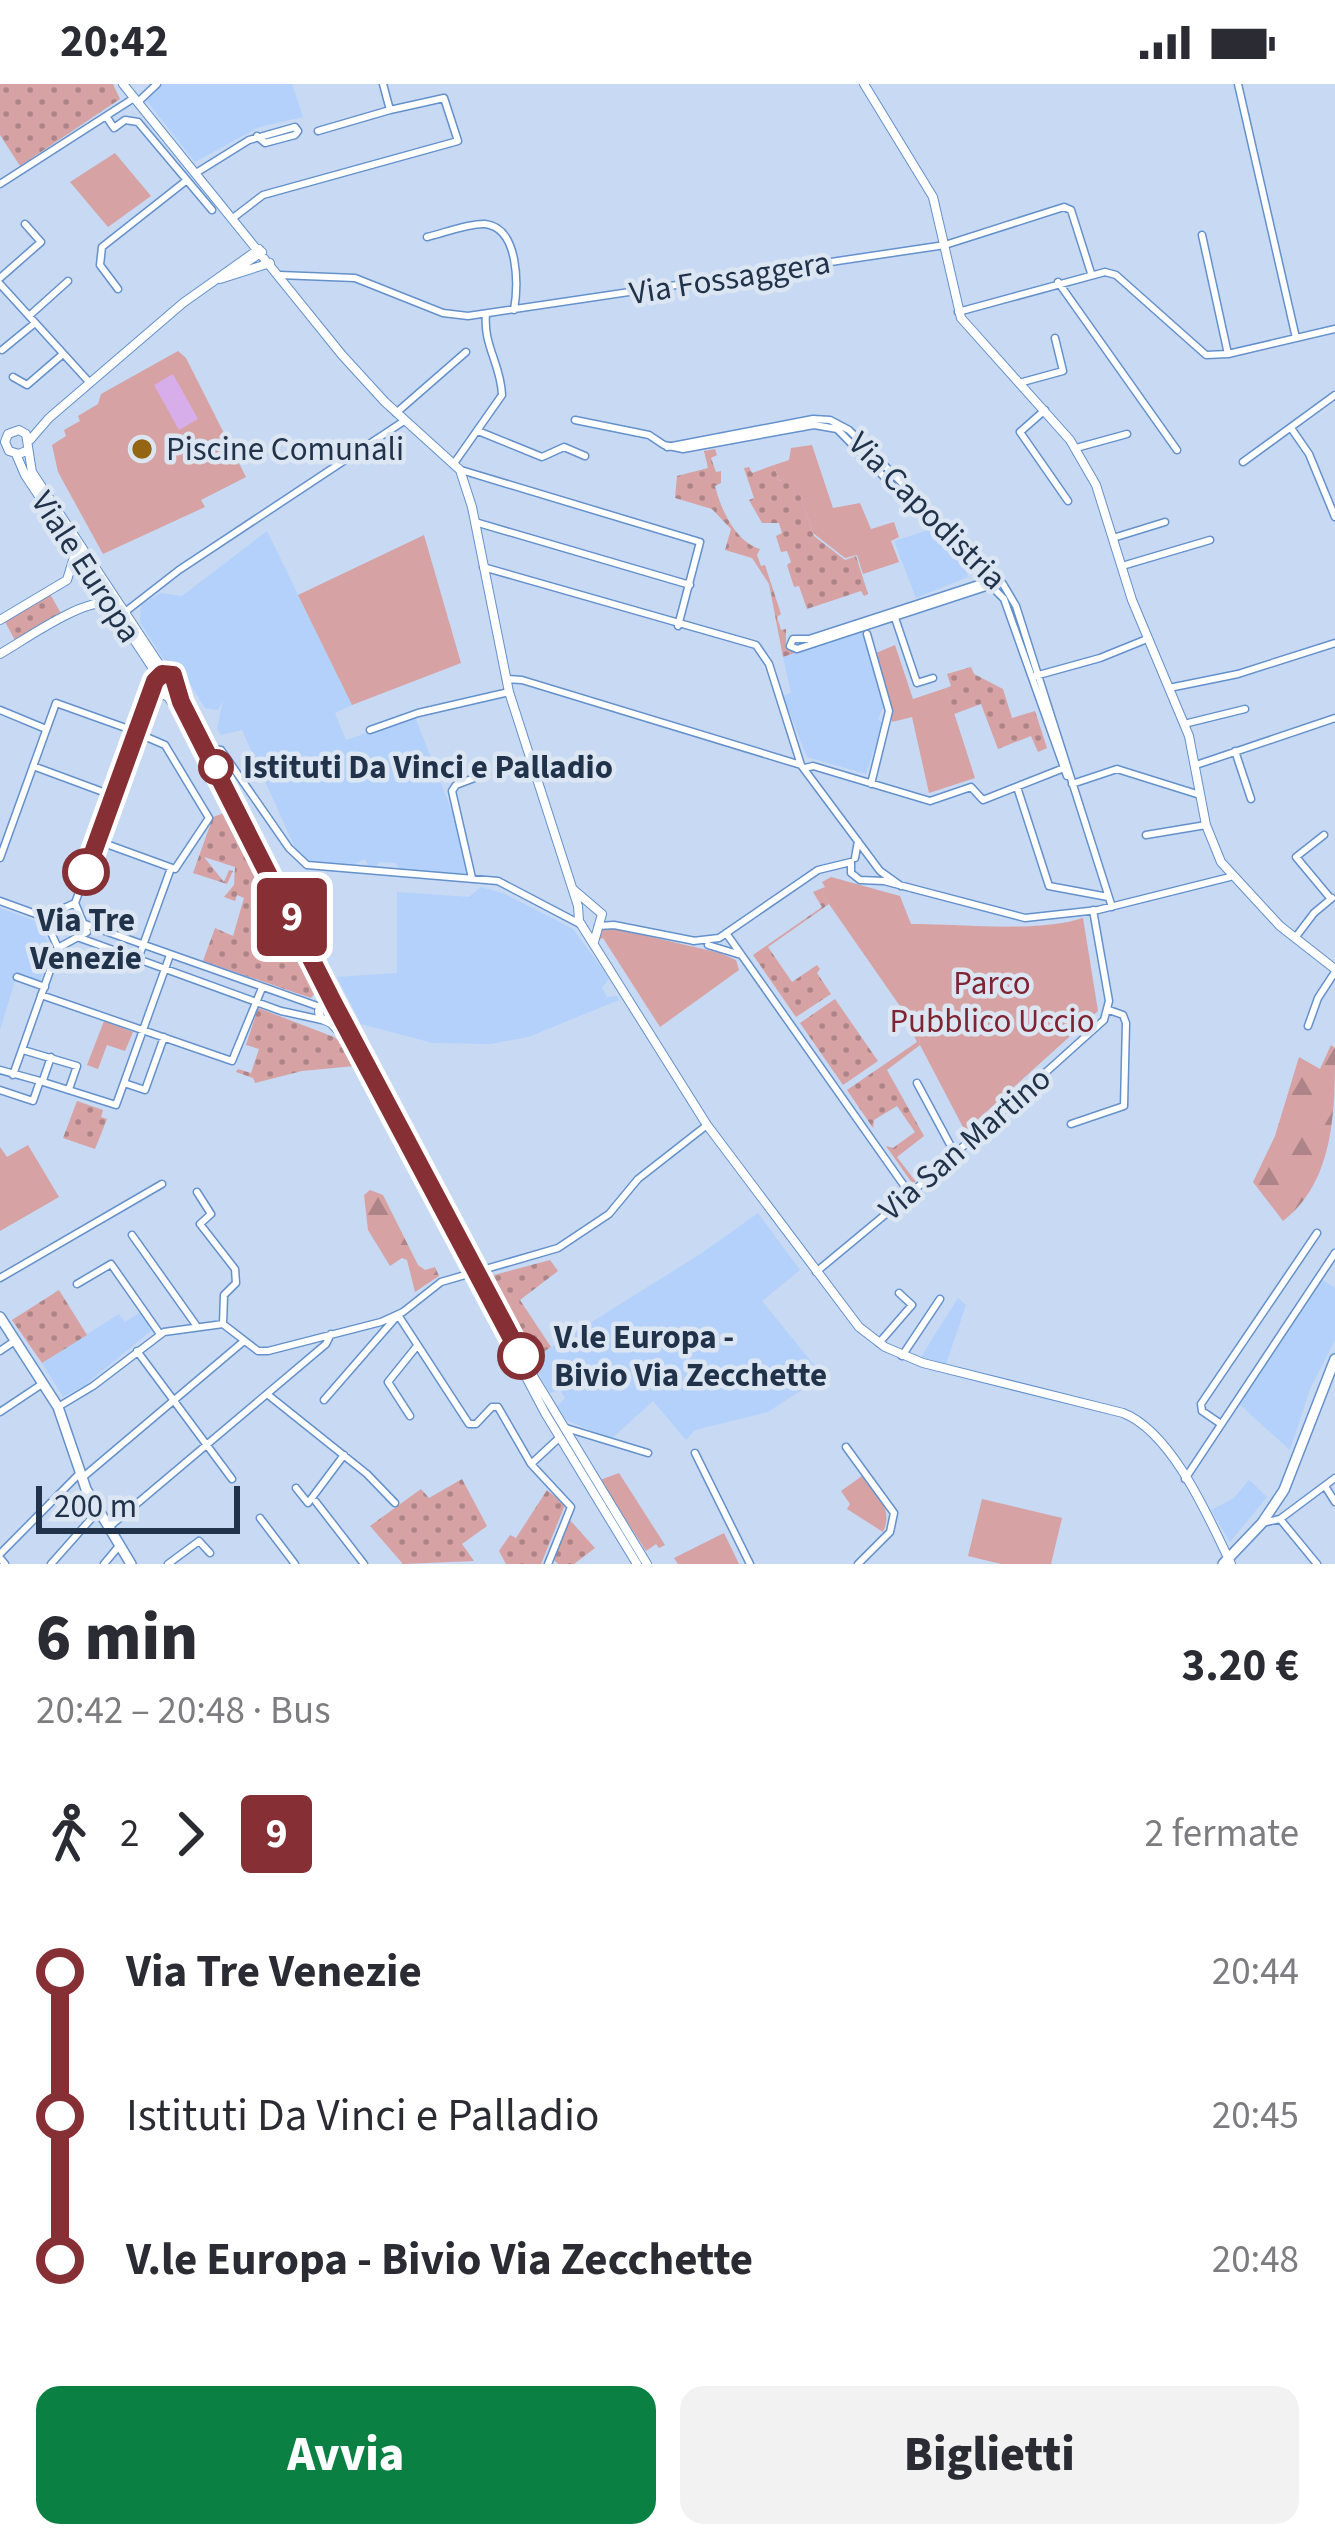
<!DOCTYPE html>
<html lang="it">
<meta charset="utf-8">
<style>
body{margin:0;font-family:"Source Sans 3",sans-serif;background:#f2f2f3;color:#2b2b33;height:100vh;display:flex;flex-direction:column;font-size:45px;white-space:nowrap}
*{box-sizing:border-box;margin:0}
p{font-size:39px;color:#7c7c81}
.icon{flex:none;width:66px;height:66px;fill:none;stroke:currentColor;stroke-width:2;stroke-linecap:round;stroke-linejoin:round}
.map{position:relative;height:1480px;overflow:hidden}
.drawer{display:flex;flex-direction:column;background:#fff;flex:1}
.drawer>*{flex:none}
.badge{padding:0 24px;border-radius:9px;font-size:42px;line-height:78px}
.scale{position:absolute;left:36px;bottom:30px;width:204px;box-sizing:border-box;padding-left:12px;border:6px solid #20334b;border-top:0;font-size:33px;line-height:42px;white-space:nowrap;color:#20334b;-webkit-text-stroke:9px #dce6f2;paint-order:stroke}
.map>.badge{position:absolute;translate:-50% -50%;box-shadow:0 0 0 6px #fff}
.legs{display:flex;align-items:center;gap:18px;height:132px;padding:0 36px;font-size:39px}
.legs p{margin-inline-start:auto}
.summary{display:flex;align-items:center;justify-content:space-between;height:204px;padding:0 36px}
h1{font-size:66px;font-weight:800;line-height:90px}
.cta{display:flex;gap:24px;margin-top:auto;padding:24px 36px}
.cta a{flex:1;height:138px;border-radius:24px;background:#0b8043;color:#fff;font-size:48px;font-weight:800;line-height:138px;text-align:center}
.cta a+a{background:#f2f2f3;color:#2b2b33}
ul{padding:0 36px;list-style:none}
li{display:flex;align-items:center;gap:42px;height:144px;font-size:45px}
li i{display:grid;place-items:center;width:18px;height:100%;margin:0 15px;background:currentColor}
li i::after{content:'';width:30px;height:30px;margin:-15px;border:9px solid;border-radius:50%;background:#fff}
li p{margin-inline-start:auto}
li:first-child i{background:linear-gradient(#0000 50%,currentColor 0)}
li:last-child i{background:linear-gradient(currentColor 50%,#0000 0)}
.status{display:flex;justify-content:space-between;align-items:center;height:84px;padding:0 60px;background:#fff;direction:ltr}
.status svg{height:33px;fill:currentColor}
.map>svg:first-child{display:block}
.built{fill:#b3d1fa}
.grass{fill:url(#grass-dots)}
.forest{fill:url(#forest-firs)}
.park{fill:#d6a2a4}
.water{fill:#d7aee9}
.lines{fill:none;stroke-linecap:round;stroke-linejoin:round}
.street-casing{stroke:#6491cb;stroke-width:9}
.secondary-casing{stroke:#6491cb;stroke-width:10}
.primary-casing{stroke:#6491cb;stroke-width:12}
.street{stroke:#fff;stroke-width:6}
.secondary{stroke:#fff;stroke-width:8}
.primary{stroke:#fff;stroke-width:9}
.line-1-casing{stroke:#fff;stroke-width:27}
.line-1{stroke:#863036;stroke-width:18}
.poi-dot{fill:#946614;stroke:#dce6f2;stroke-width:4.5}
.stop-1-dot{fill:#fff;stroke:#863036;stroke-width:6}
.labels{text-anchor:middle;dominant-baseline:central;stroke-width:9;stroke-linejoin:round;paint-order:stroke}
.street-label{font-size:33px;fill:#20334b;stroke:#dce6f2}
.poi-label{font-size:33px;fill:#20334b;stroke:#dce6f2;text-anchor:start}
.stop-label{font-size:33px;font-weight:bold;fill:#20334b;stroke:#dce6f2;text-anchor:start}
.park-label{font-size:33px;fill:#7e2432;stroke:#dce6f2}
</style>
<div class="status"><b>20:42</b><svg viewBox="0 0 49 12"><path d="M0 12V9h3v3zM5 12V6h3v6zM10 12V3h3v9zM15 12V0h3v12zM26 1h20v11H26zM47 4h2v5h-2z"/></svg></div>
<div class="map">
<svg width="1335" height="1480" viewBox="0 0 1335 1480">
<defs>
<pattern id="grass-dots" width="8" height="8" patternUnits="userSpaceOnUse" patternTransform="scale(3)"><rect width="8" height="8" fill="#d6a2a4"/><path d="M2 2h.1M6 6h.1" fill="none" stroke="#ad8588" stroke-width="1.8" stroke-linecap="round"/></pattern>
<pattern id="forest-firs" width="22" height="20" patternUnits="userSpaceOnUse" patternTransform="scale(3)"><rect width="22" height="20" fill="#d6a2a4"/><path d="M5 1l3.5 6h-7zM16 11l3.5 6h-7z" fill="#ad8588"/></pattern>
</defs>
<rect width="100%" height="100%" fill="#c7d9f3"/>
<path class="built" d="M 163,0 L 292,0 L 303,33 L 259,43 L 195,78 L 146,16 Z
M 929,446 L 966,483 L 968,493 L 916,514 L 894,457 Z
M 267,447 L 352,621 L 335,629 L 346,656 L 415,633 L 455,735 L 468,790 L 399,785 L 396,779 L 379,778 L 376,783 L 369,783 L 365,775 L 350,782 L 327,780 L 312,778 L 297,768 L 242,646 L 221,651 L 217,645 L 223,616 L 218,626 L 205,624 L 179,582 L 164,576 L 140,538 L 141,521 L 161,509 L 182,512 Z
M 863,546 L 888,625 L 882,625 L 878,636 L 883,638 L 866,690 L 807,673 L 783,612 L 791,609 L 783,573 Z
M 481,803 L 505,810 L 573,845 L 609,894 L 602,904 L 607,913 L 617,912 L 619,916 L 528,953 L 490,960 L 433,959 L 361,940 L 337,893 L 397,889 L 397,808 L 469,813 Z
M 0,824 L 38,838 L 51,865 L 40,897 L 17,890 L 0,946 Z
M 758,1129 L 800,1186 L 762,1217 L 823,1292 L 768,1328 L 695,1346 L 686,1356 L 653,1317 L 611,1355 L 564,1335 L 557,1323 L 565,1314 L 560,1306 L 550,1309 L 531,1276 L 702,1169 Z
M 1321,1195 L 1335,1204 L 1335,1256 L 1310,1305 L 1290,1366 L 1239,1320 Z
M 958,1214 L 966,1221 L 946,1280 L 921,1273 Z
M 141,1228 L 152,1246 L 85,1301 L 63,1313 L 42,1279 L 119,1230 L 125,1238 Z
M 1249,1396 L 1267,1413 L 1230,1458 L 1211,1426 L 1234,1414 Z"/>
<path class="grass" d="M 0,0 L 113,0 L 120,15 L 20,82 L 0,51 Z
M 715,365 L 717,371 L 711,374 L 716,388 L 721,387 L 721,399 L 715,402 C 721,426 736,458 760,465 L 757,471 L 761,482 L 765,481 L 781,530 L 777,533 L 781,546 L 786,545 L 786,564 L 800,567 L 783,573 L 769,500 L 752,474 L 725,466 L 731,445 L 712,425 L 675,414 L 677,392 L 708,384 L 704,367 Z
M 774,381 L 779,397 L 794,392 L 814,452 L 845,476 L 856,472 L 868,510 L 864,512 L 861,507 L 807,525 L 799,502 L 794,503 L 787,481 L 791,478 L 787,467 L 781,468 L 776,452 L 782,449 L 779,439 L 762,439 L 749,416 L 754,414 L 744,384 L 749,383 L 752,389 Z
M 50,510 L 62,531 L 16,558 L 4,536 Z
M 971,583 L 974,590 L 1003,605 L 1012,634 L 1035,627 L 1047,664 L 1038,668 L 1031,652 L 998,665 L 981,620 L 954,630 L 946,604 L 951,602 L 947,590 Z
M 224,729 L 313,901 L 315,909 L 311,914 L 203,877 L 215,844 L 233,852 L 244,814 L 237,811 L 235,817 L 224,813 L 234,801 L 235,783 L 204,773 L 224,798 L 229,786 L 233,787 L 227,800 L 193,789 L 213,733 Z
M 825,803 L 822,810 L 829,820 L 768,863 L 792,898 L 817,881 L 820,885 L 817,889 L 831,910 L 796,933 L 753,871 L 822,823 L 813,808 Z
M 835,915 L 878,977 L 843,1001 L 800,939 Z
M 258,924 L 334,953 L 344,961 L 355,982 L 302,987 L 255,999 L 253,994 L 236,988 L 238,985 L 251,989 L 259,965 L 246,961 Z
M 918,948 L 920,961 L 887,986 L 924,1052 L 897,1073 L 916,1098 L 912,1099 L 886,1062 L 893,1064 L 915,1048 L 897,1022 L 874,1036 L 873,1044 L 847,1006 L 917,958 L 914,952 Z
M 77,1017 L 103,1026 L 101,1033 L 107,1035 L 95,1065 L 63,1054 Z
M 550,1176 L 558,1187 L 520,1216 L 551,1263 L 531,1276 L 490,1192 Z
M 59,1206 L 87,1251 L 42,1279 L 12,1236 Z
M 462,1395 L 487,1442 L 462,1460 L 474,1477 L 403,1480 L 370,1442 L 421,1405 L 429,1414 Z
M 547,1406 L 565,1421 L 541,1480 L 506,1480 L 499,1467 L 510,1451 L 516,1454 Z
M 568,1434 L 595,1464 L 574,1480 L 558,1480 L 552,1474 Z"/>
<path class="forest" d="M 1331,961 L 1335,964 C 1335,1026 1335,1097 1283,1137 L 1253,1098 L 1275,1052 L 1299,973 L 1320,985 Z
M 370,1106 L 383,1111 L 418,1181 L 425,1186 L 435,1183 L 439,1192 L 415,1208 L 407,1176 L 402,1174 L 390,1182 L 368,1146 L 364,1111 Z"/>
<path class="park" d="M 115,69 L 151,112 L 108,143 L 70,98 Z
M 178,267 L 186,274 L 246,393 L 201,416 L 205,423 L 103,470 L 58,388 L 52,361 L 66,352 L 64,346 L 80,337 L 78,332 L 98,320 L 101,310 Z
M 812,361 L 833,424 L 860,419 L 871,445 L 894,438 L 899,453 L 891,457 L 899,478 L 863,490 L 857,471 L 845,474 L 813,449 L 794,393 L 779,397 L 774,381 L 789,376 L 791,364 Z
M 424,451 L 461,579 L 352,621 L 298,511 Z
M 895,561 L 913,615 L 946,604 L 975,694 L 929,709 L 912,633 L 892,638 L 876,569 Z
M 831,793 L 900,812 L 911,840 C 963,840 1037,849 1083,834 L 1098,927 L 965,1047 L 920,961 L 918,948 L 822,810 L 825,803 L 822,798 Z
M 613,844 L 720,869 L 736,876 L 739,886 L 660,943 L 603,854 L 596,857 L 601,846 Z
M 104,937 L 133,948 L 125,967 L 107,961 L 98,985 L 87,981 Z
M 28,1061 L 59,1113 L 0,1147 L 0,1063 L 7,1073 Z
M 619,1389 L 665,1461 L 659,1464 L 656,1460 L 646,1467 L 600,1396 Z
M 862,1392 C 876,1410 894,1424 883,1448 L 847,1425 L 850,1420 L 841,1407 Z
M 982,1415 L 1062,1434 L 1051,1480 L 1001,1480 L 968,1472 Z
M 724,1449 L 739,1480 L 678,1480 L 674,1474 Z"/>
<path class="water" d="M 173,290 L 198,335 L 179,346 L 154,301 Z"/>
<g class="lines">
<g class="street-casing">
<path id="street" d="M 1238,0 L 1296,254
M 138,18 L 157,0
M 106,32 L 114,44 L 125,36 L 138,38 L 212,126
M 318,47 L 390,26 L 383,0
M 196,89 L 249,56 L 295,43 L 298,47 L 295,51 L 265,59 L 257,52
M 0,100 L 134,14
M 233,134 L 263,111 L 458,57 L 444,14 L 390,26
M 1202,151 L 1228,270
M 427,153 C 444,149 469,139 485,140 C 520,144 518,203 514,226
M 279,191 L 355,194 L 443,229 L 468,232 L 945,161 L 1064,123 L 1071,126 L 1091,189
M 0,194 L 41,158 L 25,140
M 1058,198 L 1177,366
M 0,200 L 90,299
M 118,205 L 100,181 L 102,163 L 187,96
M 958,228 L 1105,188 L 1116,191 L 1206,271 L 1228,270 L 1335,245
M 29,232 L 68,197
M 2,266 L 35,239
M 13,293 L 27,301 L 63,270
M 1019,299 L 1063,287 L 1055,254
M 1045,326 L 1020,348 L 1068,417
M 396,329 L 466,268
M 575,336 L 649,351 L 664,361 L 683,365 L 814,341 L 837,345 L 1004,515 L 1067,692
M 1291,344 L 1309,370 L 1335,433
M 478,347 L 542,373 L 564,363 L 585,372
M 667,363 L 813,335 L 830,336 L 849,346 L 1003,500 L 1016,522 L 1112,823
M 1076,364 L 1127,350
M 455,378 L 502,311 C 501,280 483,262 486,230
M 1243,378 L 1335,311
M 461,386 L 700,458 L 678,542
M 475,438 L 690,501
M 1113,454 L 1165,438
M 1122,482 L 1210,456
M 483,483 L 756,561 L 769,580 L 801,681 L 880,787 L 901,802
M 997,494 L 986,503 L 797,565 L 790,562 L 793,555 L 809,555 Z
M 125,528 L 179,486 L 404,337
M 894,531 L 917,599 L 933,594
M 867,550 L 889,627 L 871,700
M 1035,592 L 1100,574 L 1147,555
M 506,595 L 522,596 L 801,681
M 1169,604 L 1238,590 L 1335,559
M 0,626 L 46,645
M 1184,640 L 1245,625
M 370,646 L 418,629 L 509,608
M 206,664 L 221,666 L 289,764 L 307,781 L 498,797 L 580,840
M 1235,667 L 1251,715
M 1196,681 L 1335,634
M 33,682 L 114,712
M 805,684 L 813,682 L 930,717 L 971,703 L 983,716 L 1064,684
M 1072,700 L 1117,685 L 1200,711
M 1017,703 L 1049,802 L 1108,813
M 1146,751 L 1206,741
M 1324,751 L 1296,773 L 1331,815
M 98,757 L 175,785 L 209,734 L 165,661 L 137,649
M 0,774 L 56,619 L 137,648
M 855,774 L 858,757
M 851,778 L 851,789 L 860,796 L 884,797 L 1025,834 L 1098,826 L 1230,793
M 472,794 L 452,707 L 456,701 L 477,693
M 0,817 L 44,833
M 75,819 L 155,604
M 44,833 L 58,864
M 45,833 L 75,819
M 85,840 L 320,923
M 598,842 L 614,841 L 695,857
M 726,849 L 910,1110
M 80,854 L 281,927 L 322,936
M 1295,854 L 1314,829 L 1332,814
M 693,857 L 719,854 L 818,786 L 851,778
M 708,861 L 741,871
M 58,864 L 87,848 L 75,819
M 138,875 L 171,784
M 17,893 L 45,903
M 41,911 L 232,977 L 262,904
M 1308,942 L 1318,914 L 1335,888
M 23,966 L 77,982 L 69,1005
M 0,986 L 40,997 L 33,1017 L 0,1006
M 13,991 L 58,864
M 43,996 L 51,973
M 40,997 L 116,1021 L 170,871
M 124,999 L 145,1006 L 164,953
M 917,999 L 954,1068
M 1071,1040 L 1124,1022 L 1126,939 L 1123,931 L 1109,926
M 197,1108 L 211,1130 L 200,1140 L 235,1185 L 236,1199 L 224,1211 L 223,1240
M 132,1151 L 196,1241
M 816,1188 L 910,1110 L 1104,936 L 1109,917 L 1093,826
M 0,1194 L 162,1100
M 77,1200 L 111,1180 L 160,1250
M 879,1259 L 912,1221 L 899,1209
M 0,1267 L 16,1256
M 137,1267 L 232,1395
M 902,1272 L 940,1215
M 267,1310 L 367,1390 L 395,1419
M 324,1316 L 398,1231 L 469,1340 L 476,1340 L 492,1323 L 498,1323 L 531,1380 L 559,1354
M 58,1323 L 93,1302 L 164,1248 L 223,1240 L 258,1267 L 268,1267 L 381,1238 L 403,1228 L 441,1198 L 558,1164 L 609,1130 L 638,1095 L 707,1041
M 0,1328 L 42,1300
M 410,1332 L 388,1298 L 417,1262
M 1221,1340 L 1202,1327 L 1201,1320 L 1317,1149
M 566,1344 L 648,1369
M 846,1363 L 894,1429 L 890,1448 L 858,1480
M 695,1369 L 750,1480
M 531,1380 L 571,1423 L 548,1480
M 82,1394 L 244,1257
M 1185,1395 L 1335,1169
M 1325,1402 L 1335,1418
M 296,1404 L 308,1419 L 344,1371
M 316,1418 L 364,1480
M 260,1434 L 295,1480
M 1280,1435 L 1317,1480
M 1262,1439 L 1280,1435 L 1335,1394
M 108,1444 L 326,1260 L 331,1250
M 0,1470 L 80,1389
M 0,1474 L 5,1480
M 51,1480 L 98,1427
M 104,1480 L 119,1462
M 168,1480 L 199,1457 L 210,1469"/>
</g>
<g class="secondary-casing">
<path id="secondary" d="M 123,0 L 342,271 L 385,318 L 460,386 L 472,423 L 509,608 L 578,822 L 579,837 L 707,1041 L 859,1243 L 885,1263 L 923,1279 L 1123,1329 C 1172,1348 1209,1434 1231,1480
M 864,0 L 933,113 L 961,234 L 1070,356 L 1096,401 L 1132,516 L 1189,652 L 1206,741 L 1221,778 L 1280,842 L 1335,885
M 238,184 L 262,168
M 220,195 L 270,179
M 30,356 L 49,334 L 183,219 L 259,165
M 26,367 L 19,370 L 9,367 L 5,358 L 8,350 L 19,346 L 26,350 L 32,388 L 165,589
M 16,370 L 25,391 L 152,583 L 155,595
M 0,536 L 67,496 L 75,470
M 0,570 C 26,555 83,514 111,519
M 574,806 L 602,830 L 594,858
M 637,1480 L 545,1329 L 350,959 L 331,939 L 320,934 L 319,927 L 324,920 L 321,899 L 177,625 L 168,613 L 157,607 L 156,597 L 162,590 L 173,591 L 182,620 L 334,919 L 521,1272 L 647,1480"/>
</g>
<g class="primary-casing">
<path id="primary" d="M 0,1233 L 58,1323 L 86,1405 L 131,1480
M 1223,1480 L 1262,1439 L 1284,1406 L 1335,1275"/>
</g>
<use href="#street" class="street"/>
<use href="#secondary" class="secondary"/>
<use href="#primary" class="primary"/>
</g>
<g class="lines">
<g class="line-1-casing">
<path id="line-1" d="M 86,788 L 155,597 L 162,590 L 173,591 L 181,618 L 334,920 L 521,1272"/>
</g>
<use href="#line-1" class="line-1"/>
</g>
<circle class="poi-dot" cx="142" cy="365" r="12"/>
<g class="stop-1-dot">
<circle cx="216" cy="683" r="15"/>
<circle cx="86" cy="788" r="21"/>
<circle cx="521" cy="1272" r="21"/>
</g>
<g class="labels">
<g class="street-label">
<text transform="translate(730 194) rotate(-9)">Via Fossaggera</text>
<text transform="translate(927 427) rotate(45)">Via Capodistria</text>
<text transform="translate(86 483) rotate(57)">Viale Europa</text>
<text transform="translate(965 1060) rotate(-41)">Via San Martino</text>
</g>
<g class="poi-label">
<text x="166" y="365">Piscine Comunali</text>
</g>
<g class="stop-label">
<text x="243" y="683">Istituti Da Vinci e Palladio</text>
<text x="86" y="836" text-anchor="middle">Via Tre<tspan x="86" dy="38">Venezie</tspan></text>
<text x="554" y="1253">V.le Europa -<tspan x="554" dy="38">Bivio Via Zecchette</tspan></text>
</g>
<g class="park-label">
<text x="992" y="899">Parco<tspan x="992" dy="38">Pubblico Uccio</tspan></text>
</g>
</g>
</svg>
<div class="scale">200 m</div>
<b class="badge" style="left:292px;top:833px;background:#863036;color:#fff">9</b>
</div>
<section class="drawer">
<div class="summary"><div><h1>6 min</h1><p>20:42 – 20:48 · Bus</p></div><b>3.20 €</b></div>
<div class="legs"><svg class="icon" aria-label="walk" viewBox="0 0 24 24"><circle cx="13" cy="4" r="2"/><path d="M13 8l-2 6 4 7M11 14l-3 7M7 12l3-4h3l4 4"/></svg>2<svg class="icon" aria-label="forward" viewBox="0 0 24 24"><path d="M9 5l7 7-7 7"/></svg><b class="badge" style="background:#863036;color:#fff">9</b><p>2 fermate</p></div>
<ul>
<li><i style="color:#863036"></i><b>Via Tre Venezie</b><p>20:44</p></li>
<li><i style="color:#863036"></i><span>Istituti Da Vinci e Palladio</span><p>20:45</p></li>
<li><i style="color:#863036"></i><b>V.le Europa - Bivio Via Zecchette</b><p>20:48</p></li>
</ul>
<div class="cta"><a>Avvia</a><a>Biglietti</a></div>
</section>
